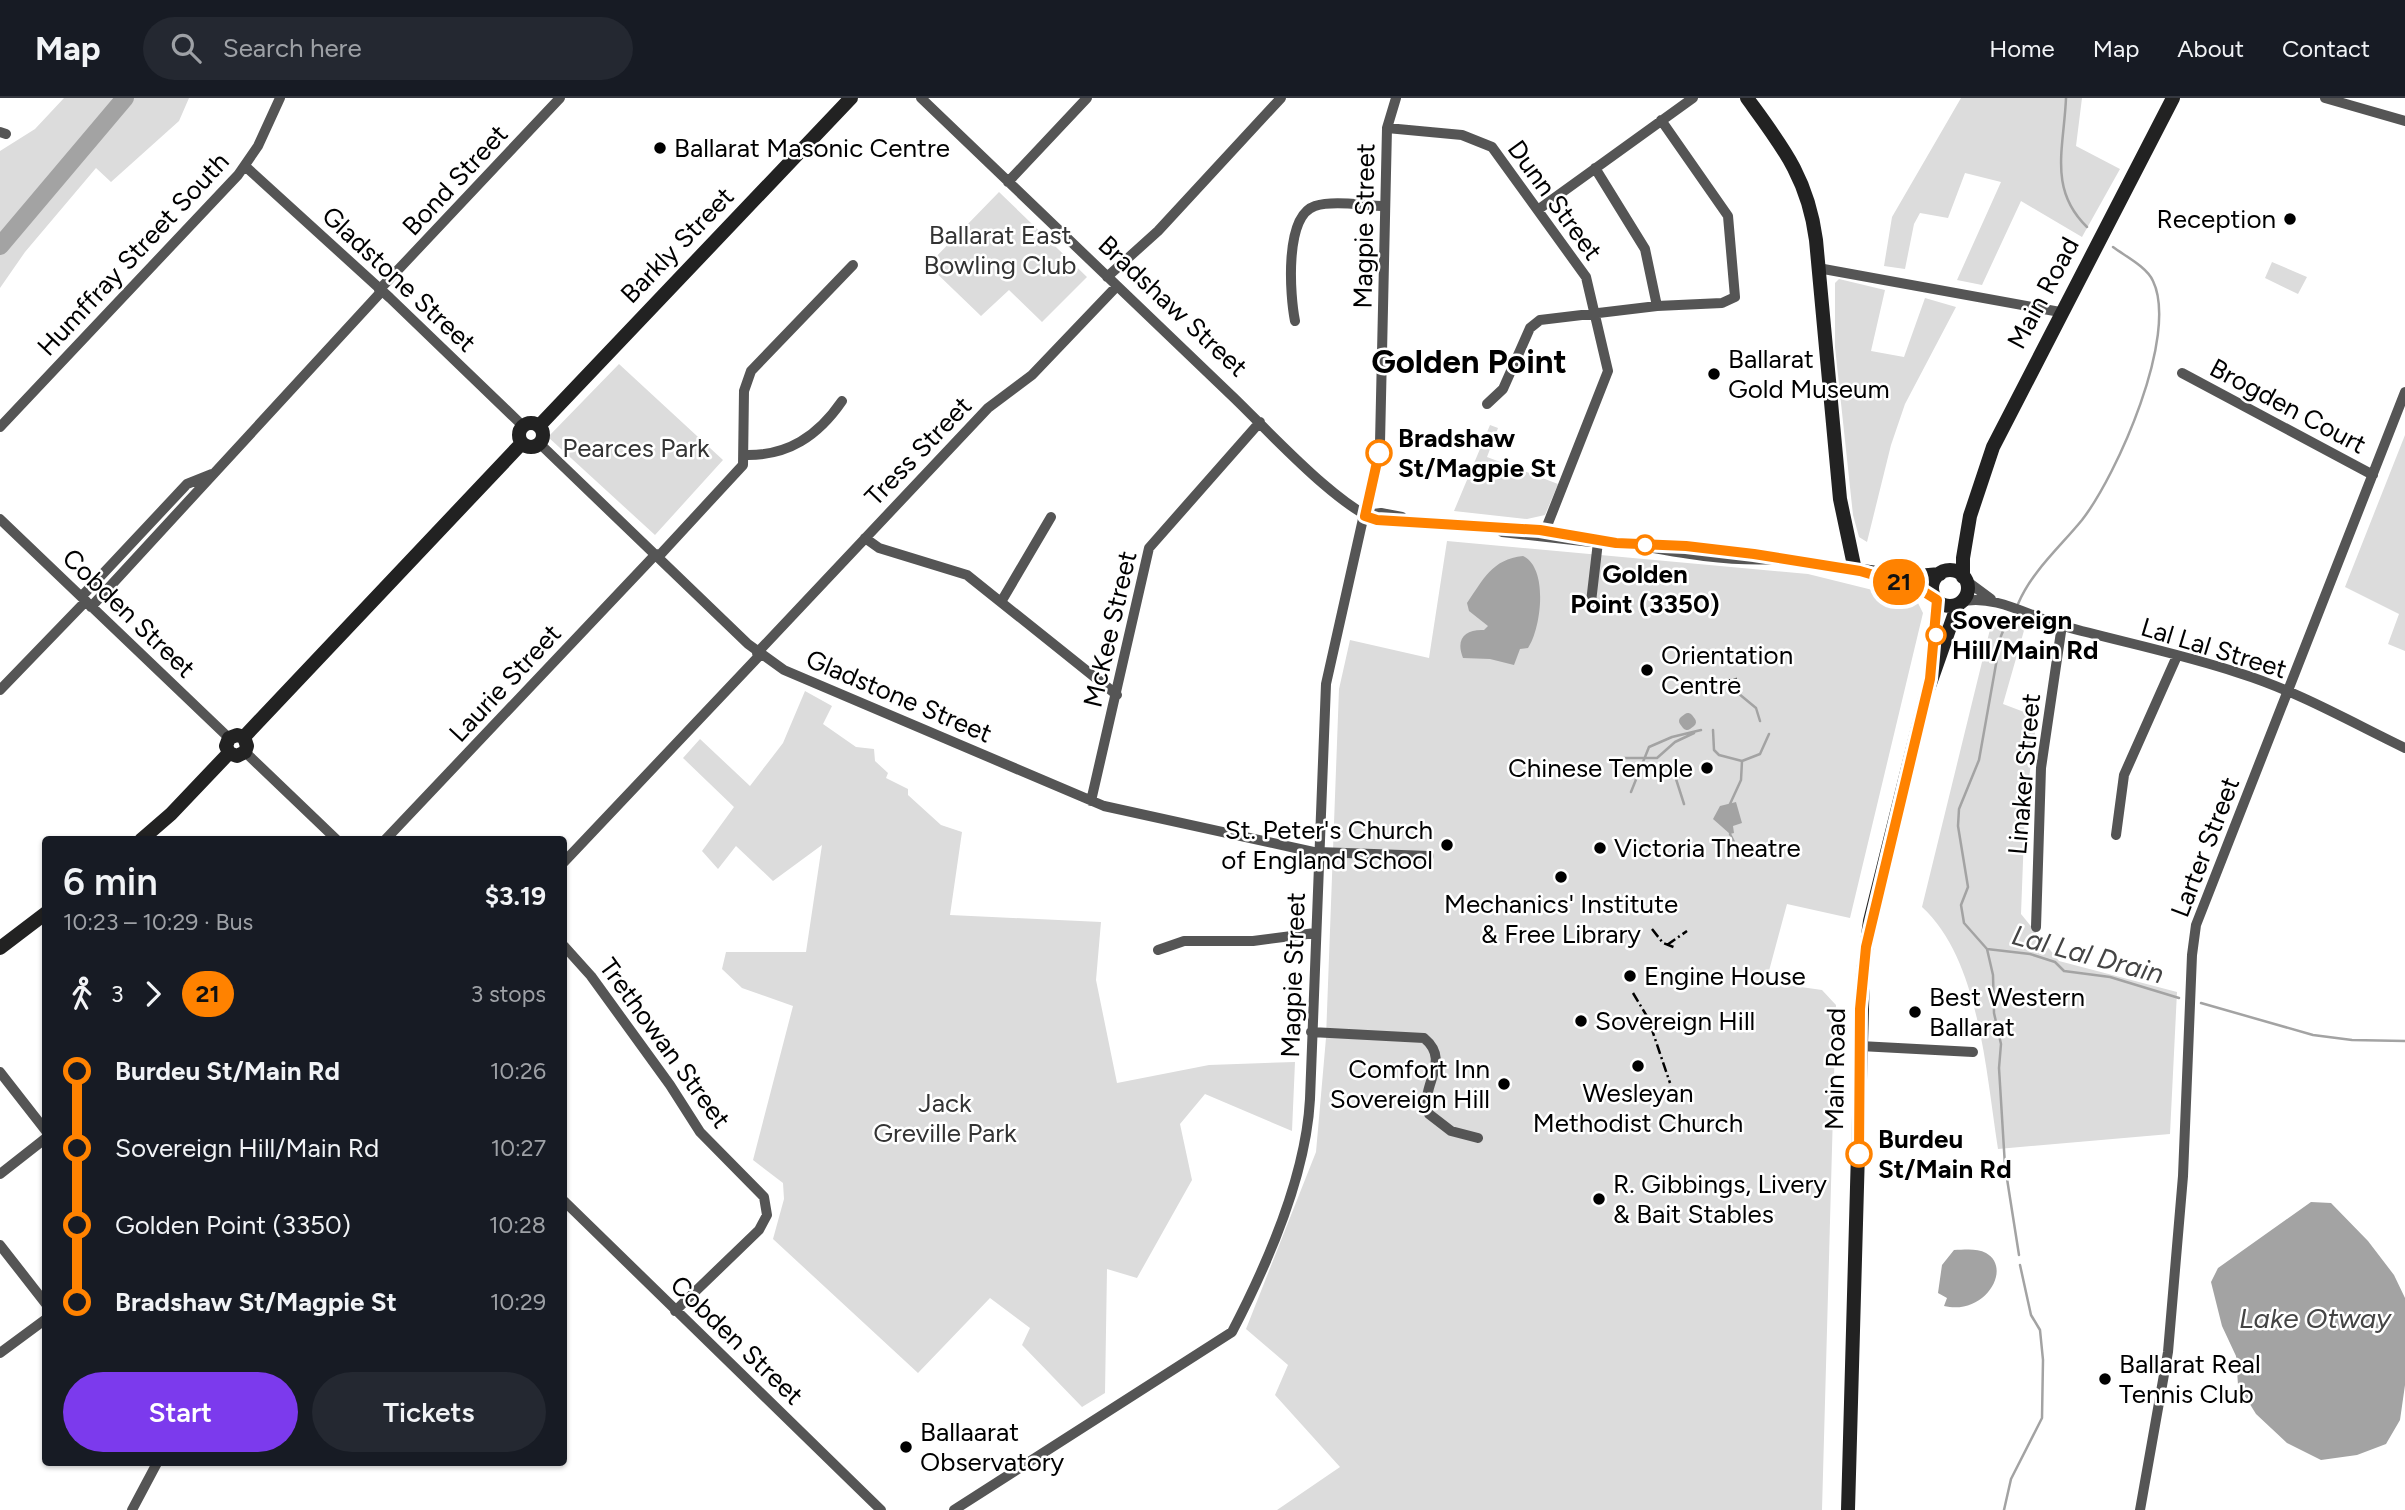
<!DOCTYPE html>
<meta charset="utf-8">
<style>
body{margin:0;font-family:Figtree,sans-serif;background:#242831;color:#f1f3f6;height:100vh;display:flex;flex-direction:column;font-size:26px;white-space:nowrap}
*{box-sizing:border-box;margin:0}
p{font-size:23px;color:#9ea1a6}
.icon{flex:none;width:38px;height:38px;fill:none;stroke:currentColor;stroke-width:2;stroke-linecap:round;stroke-linejoin:round}
.map{position:relative;flex:1;overflow:hidden}
.sheet{position:absolute;left:42px;top:738px;width:525px;height:630px;display:flex;flex-direction:column;background:#171b24;border-radius:7px;box-shadow:0 2px 5px #0004}
.sheet>*{flex:none}
.badge{padding:0 14px;border-radius:23px;font-size:24px;line-height:46px}
.map>.badge{position:absolute;translate:-50% -50%;box-shadow:0 0 0 4px #fff}
.legs{display:flex;align-items:center;gap:10px;height:77px;padding:0 21px;font-size:23px}
.legs p{margin-inline-start:auto}
.headline{display:flex;align-items:center;justify-content:space-between;height:119px;padding:0 21px}
h1{font-size:38px;font-weight:600;line-height:52px}
.button{display:flex;gap:14px;margin-top:auto;padding:14px 21px}
.button a{flex:1;height:80px;border-radius:42px;background:#7c3aed;color:#fff;font-size:28px;font-weight:600;line-height:80px;text-align:center}
.button a+a{background:#242831;color:#f1f3f6}
ul{padding:0 21px;list-style:none}
li{display:flex;align-items:center;gap:24px;height:77px;font-size:26px}
li i{display:grid;place-items:center;width:10px;height:100%;margin:0 9px;background:currentColor}
li i::after{content:'';width:18px;height:18px;margin:-9px;border:5px solid;border-radius:50%;background:#171b24}
li p{margin-inline-start:auto}
li:first-child i{background:linear-gradient(#0000 50%,currentColor 0)}
li:last-child i{background:linear-gradient(currentColor 50%,#0000 0)}
header{display:flex;align-items:center;gap:42px;box-sizing:border-box;height:98px;padding:0 35px;background:#171b24;border-bottom:2px solid #363941}
header strong{font-size:33px}
nav{display:flex;gap:38px;margin-inline-start:auto;font-size:24px}
.search{width:490px;height:63px;background:#242831;display:flex;align-items:center;gap:18px;box-sizing:border-box;padding:0 24px;border-radius:38px;color:#9ea1a6;font-size:26px}
.map>svg:first-child{display:block}
.green{fill:#dcdcdc}
.water{fill:#a3a3a3}
.lines{fill:none;stroke-linecap:round;stroke-linejoin:round}
.stream{stroke:#a3a3a3;stroke-width:2.5}
.canal{stroke:#a3a3a3;stroke-width:10}
.river{stroke:#a3a3a3;stroke-width:18}
.street{stroke:#555;stroke-width:10}
.secondary{stroke:#222;stroke-width:14}
.rail{stroke:#000;stroke-width:2.5;stroke-dasharray:10 3.5 2 3.5;stroke-linecap:butt}
.line-1-casing{stroke:#fff;stroke-width:16}
.line-1{stroke:#ff8200;stroke-width:10}
.poi-dot{fill:#000;stroke:#fff;stroke-width:2.5}
.stop-1-dot{fill:#fff;stroke:#ff8200;stroke-width:3.5}
.labels{text-anchor:middle;dominant-baseline:central;stroke-width:5;stroke-linejoin:round;paint-order:stroke}
.poi-label{font-size:26px;fill:#000;stroke:#fff;text-anchor:start}
.street-label{font-size:26px;fill:#000;stroke:#fff}
.park-label{font-size:26px;fill:#333;stroke:#fff}
.stop-label{font-size:26px;font-weight:bold;fill:#000;stroke:#fff;text-anchor:start}
.water-label{font-size:28px;font-style:italic;fill:#444;stroke:#fff}
.district-label{font-size:33px;font-weight:bold;fill:#000;stroke:#fff}
</style>
<header>
<strong>Map</strong>
<div class="search"><svg class="icon" aria-label="search" viewBox="0 0 24 24"><circle cx="10" cy="10" r="6"/><path d="M15 15l6 6"/></svg>Search here</div>
<nav><a>Home</a><a>Map</a><a>About</a><a>Contact</a></nav>
</header>
<div class="map">
<svg width="2405" height="1412" viewBox="0 0 2405 1412">
<rect width="100%" height="100%" fill="#fff"/>
<path class="green" d="M 64,0 L 189,0 L 179,23 L 111,84 L 96,70 L 25,154 L 0,190 L 0,53 L 35,31 Z
M 1961,0 L 2082,0 L 2076,48 L 2120,71 L 2082,139 L 2021,103 L 1982,187 L 1957,182 L 2001,84 L 1965,75 L 1948,120 L 1920,115 L 1914,126 L 1905,171 L 1884,168 L 1892,119 Z
M 999,94 L 1087,179 L 1042,224 L 1009,192 L 981,218 L 928,167 Z
M 2272,164 L 2307,179 L 2298,196 L 2265,180 Z
M 1839,181 L 1885,192 L 1871,253 L 1904,259 L 1925,200 L 1956,209 L 1905,306 L 1891,347 L 1867,444 L 1859,439 L 1853,417 L 1835,249 L 1835,185 Z
M 619,266 L 723,362 L 655,437 L 548,339 Z
M 1490,327 L 1498,330 L 1487,359 L 1558,386 L 1545,417 L 1527,421 L 1454,413 Z
M 2405,337 L 2405,553 L 2388,546 L 2399,516 L 2345,489 Z
M 1447,443 L 1808,476 L 1917,503 L 1923,515 L 1850,820 L 1787,806 L 1766,884 L 1822,892 L 1836,907 L 1822,1412 L 1277,1412 L 1340,1369 L 1275,1297 L 1288,1267 L 1246,1231 L 1316,1054 L 1326,940 L 1339,591 L 1350,542 L 1429,560 Z
M 1994,515 L 2025,529 L 2003,606 L 2037,619 L 2025,711 L 2021,816 L 2059,863 L 2177,894 L 2170,1036 L 1998,1051 C 1986,976 1980,862 1922,809 Z
M 805,593 L 832,608 L 823,626 L 856,649 L 874,651 L 875,663 L 888,675 L 886,680 L 908,691 L 908,697 L 941,727 L 962,734 L 950,817 L 1101,824 L 1096,882 L 1117,985 L 1209,967 L 1295,964 L 1292,1033 L 1205,996 L 1180,1026 L 1192,1082 L 1137,1180 L 1107,1171 L 1105,1295 L 1082,1309 L 1022,1247 L 1030,1230 L 990,1200 L 918,1275 L 773,1141 L 784,1101 L 783,1085 L 753,1062 L 793,908 L 742,890 L 722,871 L 726,854 L 806,854 L 822,747 L 773,783 L 736,748 L 718,771 L 702,753 L 734,709 L 683,660 L 700,641 L 750,688 L 783,645 Z"/>
<path class="water" d="M 1523,458 C 1549,470 1541,531 1528,550 L 1520,551 L 1514,567 L 1490,561 L 1463,560 C 1455,540 1466,531 1484,532 L 1488,528 L 1469,513 L 1467,505 C 1483,482 1492,461 1523,458 Z
M 1736,704 L 1742,725 L 1733,728 L 1734,735 L 1730,736 L 1713,721 L 1720,708 Z
M 2311,1104 L 2331,1105 L 2368,1143 L 2394,1177 L 2405,1200 L 2405,1287 L 2400,1322 L 2386,1346 L 2357,1357 L 2321,1362 L 2287,1345 L 2256,1316 L 2238,1287 L 2236,1258 L 2222,1228 L 2211,1184 L 2218,1170 Z
M 1954,1152 C 1964,1152 1977,1150 1986,1155 C 2013,1170 1985,1218 1944,1208 L 1947,1200 L 1938,1195 L 1942,1167 Z"/>
<g class="lines">
<path class="stream" d="M 2066,0 C 2064,50 2048,91 2087,129
M 2018,506 C 2032,473 2060,449 2082,422 C 2117,377 2179,237 2153,183 C 2147,169 2125,158 2113,149
M 2009,519 L 2001,538 L 1979,662 L 1959,711 L 1958,728 L 1968,789 L 1961,807 L 1964,825 L 1987,851 L 1993,877 L 1994,915 L 2001,946 L 1999,970 L 2005,1068 L 2019,1157
M 1727,586 L 1756,610 L 1760,623
M 1713,632 L 1714,652 L 1719,657 L 1742,663 L 1741,682 L 1730,706
M 1622,660 L 1657,660 L 1675,644 L 1694,635
M 1742,663 L 1760,656 L 1769,636
M 1631,694 L 1649,649 L 1672,639 L 1701,632
M 1684,706 L 1676,681 L 1685,675
M 1730,736 L 1734,744
M 1987,851 L 2030,856 L 2055,864 L 2064,873 L 2110,879 L 2179,900
M 2201,905 L 2313,937 L 2352,942 L 2405,943
M 2004,1412 L 2011,1381 L 2042,1320 L 2043,1262 L 2040,1232 L 2031,1217 L 2020,1167"/>
<path class="canal" d="M 1688,620 L 1691,624 L 1687,627 L 1684,623 Z"/>
<path class="river" d="M 0,148 L 125,0"/>
<path class="street" d="M 921,0 C 1024,99 1127,198 1231,297 C 1264,328 1344,417 1384,424 C 1448,427 1513,427 1577,437 C 1644,447 1710,465 1778,461
M 2325,0 L 2405,23
M 1387,30 L 1462,37 L 1492,49 L 1586,179 L 1608,273 L 1543,438
M 0,34 L 6,36
M 245,68 L 390,200 L 523,328
M 1595,70 L 1645,151 L 1657,208
M 1008,84 L 1087,0
M 1539,111 L 1693,0
M 1818,170 L 2060,214
M 1107,179 L 1158,133 L 1281,0
M 379,192 L 560,0
M 1295,223 C 1290,198 1284,118 1315,108 C 1335,102 1364,108 1385,108
M 2182,275 L 2373,377
M 1487,306 L 1503,291 L 1530,230 L 1540,222 L 1657,208 L 1722,205 L 1735,199 L 1728,118 L 1661,22
M 0,329 L 238,77 L 258,48 L 280,0
M 539,345 L 748,546 L 784,572 L 1104,708 L 1318,755
M 745,357 C 788,358 818,338 842,303
M 1365,417 L 1381,415 L 1402,419
M 0,421 L 229,640
M 1502,434 L 1591,444
M 865,440 L 879,450 L 967,477 L 1117,597
M 1664,447 L 1761,457
M 658,459 L 743,367 L 744,293 L 751,273 L 853,167
M 1775,461 L 1855,472
M 1964,481 L 1991,501
M 82,498 L 187,386 L 212,376
M 1001,504 L 1051,419
M 1591,504 L 1598,444
M 1960,504 C 1994,495 2031,519 2063,528 C 2122,544 2182,556 2239,575 C 2297,593 2351,624 2405,650
M 91,509 L 381,194
M 757,555 L 988,310 L 1032,277 L 1117,188
M 0,592 L 86,503
M 245,654 L 337,742
M 1091,703 L 1149,450 L 1260,324
M 2116,737 L 2124,677 L 2177,558
M 385,742 L 656,456
M 1318,754 L 1429,758
M 564,764 L 760,557
M 2036,829 L 2041,670 L 2062,527
M 564,848 L 591,878 L 670,987 L 700,1034 L 764,1099 L 767,1117 L 759,1132 L 675,1213
M 1158,852 L 1184,843 L 1253,843 L 1315,835
M 1311,934 L 1424,940 C 1453,964 1418,987 1429,1016 L 1451,1033 L 1478,1040
M 1860,948 L 1973,954
M 0,974 L 46,1033
M 0,1076 L 46,1040
M 564,1103 L 881,1412
M 0,1147 L 46,1206
M 0,1255 L 46,1221
M 132,1412 L 157,1365
M 954,1412 L 1232,1234 C 1268,1165 1306,1078 1310,1001 L 1326,586 L 1380,345 L 1387,30 L 1396,0
M 2140,1412 L 2168,1254 L 2183,1078 L 2192,857 L 2196,827 L 2405,294"/>
<path class="secondary" d="M 1747,0 C 1782,48 1808,80 1816,142 L 1840,401 L 1855,472 L 1906,479 L 1940,476
M519 337a12 12 0 1 1 24 0a12 12 0 1 1-24 0Z
M 539,328 L 851,0
M1932 490a18 18 0 1 1 36 0a18 18 0 1 1-36 0Z
M 1963,479 L 1963,460 L 1970,418 L 1993,349 L 2173,0
M 1895,483 L 1924,493 L 1936,501
M 1934,555 L 1937,502
M 244,639 L 522,345
M 229,655 L 237,658 L 245,654 L 247,648 L 244,639
M 229,655 L 226,648 L 229,640 L 237,637 L 244,639
M 141,742 L 171,716 L 229,655
M 0,850 L 46,815
M 1848,1412 L 1863,874 L 1870,823 L 1926,597 L 1958,506"/>
<path class="rail" d="M 1715,585 L 1737,581
M 1652,831 L 1663,845 L 1676,850
M 1667,847 L 1687,833
M 1633,895 L 1648,920 L 1670,985"/>
</g>
<g class="lines">
<g class="line-1-casing">
<path id="line-1" d="M 1379,355 L 1365,418 L 1377,422 L 1540,432 L 1616,445 L 1686,448 L 1754,456 L 1860,473 L 1918,490 L 1937,502 L 1930,581 L 1866,849 L 1860,911 L 1859,1056"/>
</g>
<use href="#line-1" class="line-1"/>
</g>
<g class="poi-dot">
<circle cx="660" cy="50" r="7"/>
<circle cx="2290" cy="121" r="7"/>
<circle cx="1714" cy="276" r="7"/>
<circle cx="1647" cy="572" r="7"/>
<circle cx="1707" cy="670" r="7"/>
<circle cx="1447" cy="747" r="7"/>
<circle cx="1600" cy="750" r="7"/>
<circle cx="1561" cy="779" r="7"/>
<circle cx="1630" cy="878" r="7"/>
<circle cx="1915" cy="914" r="7"/>
<circle cx="1581" cy="923" r="7"/>
<circle cx="1638" cy="968" r="7"/>
<circle cx="1504" cy="986" r="7"/>
<circle cx="1599" cy="1101" r="7"/>
<circle cx="2105" cy="1281" r="7"/>
<circle cx="906" cy="1349" r="7"/>
</g>
<g class="stop-1-dot">
<circle cx="1379" cy="355" r="12"/>
<circle cx="1645" cy="447" r="9"/>
<circle cx="1936" cy="537" r="9"/>
<circle cx="1859" cy="1056" r="12"/>
</g>
<g class="labels">
<g class="poi-label">
<text x="674" y="50">Ballarat Masonic Centre</text>
<text x="2276" y="121" text-anchor="end">Reception</text>
<text x="1728" y="261">Ballarat<tspan x="1728" dy="30">Gold Museum</tspan></text>
<text x="1661" y="557">Orientation<tspan x="1661" dy="30">Centre</tspan></text>
<text x="1693" y="670" text-anchor="end">Chinese Temple</text>
<text x="1433" y="732" text-anchor="end">St. Peter's Church<tspan x="1433" dy="30">of England School</tspan></text>
<text x="1614" y="750">Victoria Theatre</text>
<text x="1561" y="806" text-anchor="middle">Mechanics' Institute<tspan x="1561" dy="30">&amp; Free Library</tspan></text>
<text x="1644" y="878">Engine House</text>
<text x="1929" y="899">Best Western<tspan x="1929" dy="30">Ballarat</tspan></text>
<text x="1595" y="923">Sovereign Hill</text>
<text x="1490" y="971" text-anchor="end">Comfort Inn<tspan x="1490" dy="30">Sovereign Hill</tspan></text>
<text x="1638" y="995" text-anchor="middle">Wesleyan<tspan x="1638" dy="30">Methodist Church</tspan></text>
<text x="1613" y="1086">R. Gibbings, Livery<tspan x="1613" dy="30">&amp; Bait Stables</tspan></text>
<text x="2119" y="1266">Ballarat Real<tspan x="2119" dy="30">Tennis Club</tspan></text>
<text x="920" y="1334">Ballaarat<tspan x="920" dy="30">Observatory</tspan></text>
</g>
<g class="street-label">
<text transform="translate(455 82) rotate(-47)">Bond Street</text>
<text transform="translate(1555 102) rotate(54)">Dunn Street</text>
<text transform="translate(1364 128) rotate(-89)">Magpie Street</text>
<text transform="translate(677 147) rotate(-46)">Barkly Street</text>
<text transform="translate(133 156) rotate(-47)">Humffray Street South</text>
<text transform="translate(399 181) rotate(43)">Gladstone Street</text>
<text transform="translate(2043 195) rotate(-62)">Main Road</text>
<text transform="translate(1173 208) rotate(43)">Bradshaw Street</text>
<text transform="translate(2288 308) rotate(28)">Brogden Court</text>
<text transform="translate(918 353) rotate(-46)">Tress Street</text>
<text transform="translate(129 515) rotate(44)">Cobden Street</text>
<text transform="translate(1110 531) rotate(-77)">McKee Street</text>
<text transform="translate(2214 550) rotate(17)">Lal Lal Street</text>
<text transform="translate(505 585) rotate(-47)">Laurie Street</text>
<text transform="translate(899 598) rotate(23)">Gladstone Street</text>
<text transform="translate(2024 676) rotate(-85)">Linaker Street</text>
<text transform="translate(2205 749) rotate(-69)">Larter Street</text>
<text transform="translate(1293 877) rotate(-88)">Magpie Street</text>
<text transform="translate(665 945) rotate(54)">Trethowan Street</text>
<text transform="translate(1835 971) rotate(-89)">Main Road</text>
<text transform="translate(737 1242) rotate(44)">Cobden Street</text>
</g>
<g class="park-label">
<text x="1000" y="137">Ballarat East<tspan x="1000" dy="30">Bowling Club</tspan></text>
<text x="636" y="350">Pearces Park</text>
<text x="945" y="1005">Jack<tspan x="945" dy="30">Greville Park</tspan></text>
</g>
<g class="stop-label">
<text x="1398" y="340">Bradshaw<tspan x="1398" dy="30">St/Magpie St</tspan></text>
<text x="1645" y="476" text-anchor="middle">Golden<tspan x="1645" dy="30">Point (3350)</tspan></text>
<text x="1952" y="522">Sovereign<tspan x="1952" dy="30">Hill/Main Rd</tspan></text>
<text x="1878" y="1041">Burdeu<tspan x="1878" dy="30">St/Main Rd</tspan></text>
</g>
<g class="water-label">
<text transform="translate(2088 856) rotate(15)">Lal Lal Drain</text>
<text x="2315" y="1220">Lake Otway</text>
</g>
<g class="district-label">
<text x="1469" y="263">Golden Point</text>
</g>
</g>
</svg>
<b class="badge" style="left:1899px;top:484px;background:#ff8200;color:#111">21</b>
<section class="sheet">
<div class="headline"><div><h1>6 min</h1><p>10:23 – 10:29 · Bus</p></div><b>$3.19</b></div>
<div class="legs"><svg class="icon" aria-label="walk" viewBox="0 0 24 24"><circle cx="13" cy="4" r="2"/><path d="M13 8l-2 6 4 7M11 14l-3 7M7 12l3-4h3l4 4"/></svg>3<svg class="icon" aria-label="forward" viewBox="0 0 24 24"><path d="M9 5l7 7-7 7"/></svg><b class="badge" style="background:#ff8200;color:#111">21</b><p>3 stops</p></div>
<ul>
<li><i style="color:#ff8200"></i><b>Burdeu St/Main Rd</b><p>10:26</p></li>
<li><i style="color:#ff8200"></i><span>Sovereign Hill/Main Rd</span><p>10:27</p></li>
<li><i style="color:#ff8200"></i><span>Golden Point (3350)</span><p>10:28</p></li>
<li><i style="color:#ff8200"></i><b>Bradshaw St/Magpie St</b><p>10:29</p></li>
</ul>
<div class="button"><a>Start</a><a>Tickets</a></div>
</section>
</div>
